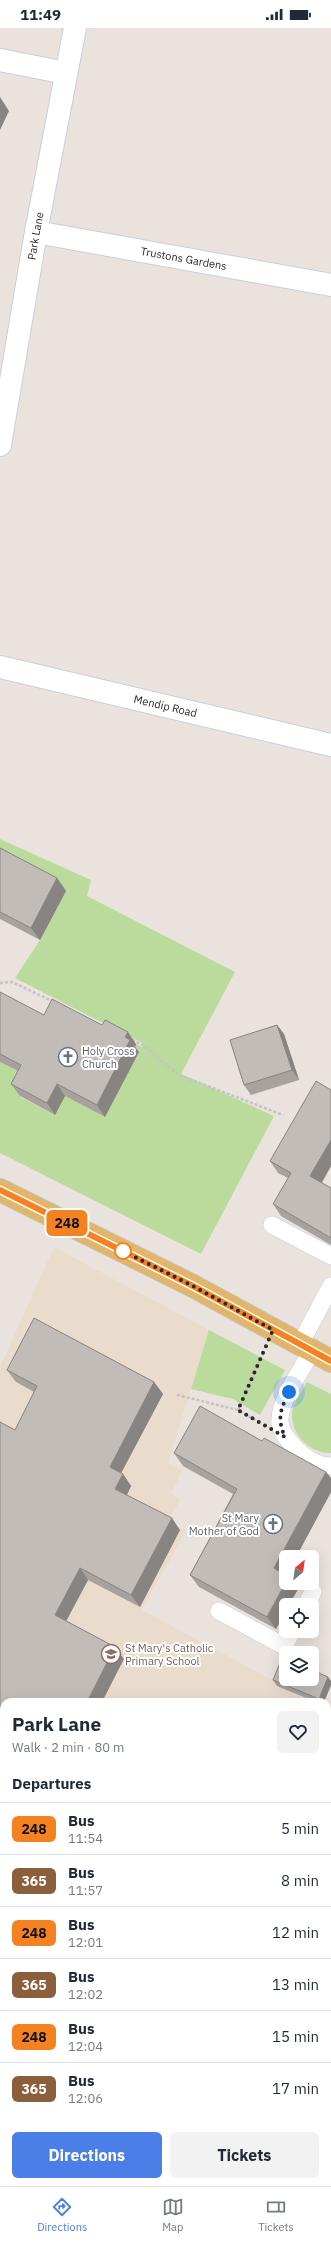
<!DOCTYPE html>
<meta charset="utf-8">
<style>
body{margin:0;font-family:"IBM Plex Sans",sans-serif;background:#f2f2f3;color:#1f2937;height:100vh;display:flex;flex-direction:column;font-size:15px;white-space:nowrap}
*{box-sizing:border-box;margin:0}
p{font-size:13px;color:#747a83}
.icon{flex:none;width:22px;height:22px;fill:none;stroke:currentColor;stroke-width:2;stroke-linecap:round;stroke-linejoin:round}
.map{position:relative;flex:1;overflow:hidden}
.details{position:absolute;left:0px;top:1670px;width:331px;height:488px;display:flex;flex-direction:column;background:#fff;border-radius:12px 12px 0 0;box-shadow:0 4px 16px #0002}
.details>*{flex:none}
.badge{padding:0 8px;border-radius:6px;font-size:14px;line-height:26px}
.needle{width:26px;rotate:29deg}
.buttons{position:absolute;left:279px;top:1522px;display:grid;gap:8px}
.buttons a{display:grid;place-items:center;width:40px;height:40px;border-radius:6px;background:#fff;box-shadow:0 4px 16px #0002;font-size:20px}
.you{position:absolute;width:20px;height:20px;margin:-10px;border:3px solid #fff;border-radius:50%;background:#1a73e8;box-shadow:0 0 0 6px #1a73e833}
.map>.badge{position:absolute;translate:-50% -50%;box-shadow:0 0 0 2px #fff}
h2{padding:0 12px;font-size:15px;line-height:36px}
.round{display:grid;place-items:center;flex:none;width:42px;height:42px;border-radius:6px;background:#f2f2f3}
.summary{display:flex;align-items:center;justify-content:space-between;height:68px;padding:0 12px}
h1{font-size:19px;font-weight:700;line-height:30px}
.button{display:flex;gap:8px;margin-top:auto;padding:8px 12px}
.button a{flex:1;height:46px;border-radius:6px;background:#4b7ee7;color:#fff;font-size:16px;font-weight:700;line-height:46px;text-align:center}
.button a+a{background:#f2f2f3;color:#1f2937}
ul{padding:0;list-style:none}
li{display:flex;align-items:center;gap:12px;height:52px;padding:0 12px;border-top:1px solid #e0e1e3}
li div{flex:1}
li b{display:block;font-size:15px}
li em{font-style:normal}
li .badge{min-width:44px;font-weight:700;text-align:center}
.status{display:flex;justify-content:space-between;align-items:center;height:28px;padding:0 20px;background:#fff;direction:ltr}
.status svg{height:11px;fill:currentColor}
.tab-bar{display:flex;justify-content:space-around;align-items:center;height:56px;border-top:1px solid #e0e1e3;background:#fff;font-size:11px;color:#747a83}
.tab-bar a{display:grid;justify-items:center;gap:2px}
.tab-bar .active{color:#4b7ee7}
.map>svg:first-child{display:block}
.education{fill:#eadccd}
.green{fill:#bbdb9d}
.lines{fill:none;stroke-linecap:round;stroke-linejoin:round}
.service-casing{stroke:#cacfd9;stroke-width:18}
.minor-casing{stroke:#cacfd9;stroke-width:24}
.tertiary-casing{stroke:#cacfd9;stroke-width:24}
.primary-casing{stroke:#c3c3c3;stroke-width:24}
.path{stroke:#c3c3c3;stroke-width:2.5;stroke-dasharray:3 2;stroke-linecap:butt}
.service{stroke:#fff;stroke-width:17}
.minor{stroke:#fff;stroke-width:22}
.tertiary{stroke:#fff;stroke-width:22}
.primary{stroke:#e2b568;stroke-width:22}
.wall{fill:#a7a29e}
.shaded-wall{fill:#888481}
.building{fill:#c2bcb8;stroke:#888481}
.line-casing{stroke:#fff;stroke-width:9}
.line{stroke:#f58220;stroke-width:6}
.walk{stroke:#292929;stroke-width:4;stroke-dasharray:0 7.2}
.stop-dot{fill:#fff;stroke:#f58220;stroke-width:2}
.labels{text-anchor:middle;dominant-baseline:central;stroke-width:4;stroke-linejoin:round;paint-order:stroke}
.street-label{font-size:11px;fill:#292929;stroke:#fff}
.worship-label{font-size:11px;fill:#5b616d;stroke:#fff;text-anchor:start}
.education-label{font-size:11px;fill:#785e54;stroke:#fff;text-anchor:start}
</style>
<div class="status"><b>11:49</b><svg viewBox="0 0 49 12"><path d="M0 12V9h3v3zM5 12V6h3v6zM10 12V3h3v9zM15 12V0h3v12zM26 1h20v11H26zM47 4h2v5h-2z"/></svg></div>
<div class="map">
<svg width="331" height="2158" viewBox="0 0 331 2158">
<rect width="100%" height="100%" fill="#eae2dc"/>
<path class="education" d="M 54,1219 L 209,1302 L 168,1435 L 182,1443 L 171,1466 L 181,1471 L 168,1493 L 186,1503 L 142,1582 L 304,1669 L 302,1674 L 4,1674 L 4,1971 L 0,1969 L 0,1339 Z"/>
<path class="green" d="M 0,811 L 91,852 L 87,868 L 235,944 L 181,1046 L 274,1088 L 201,1226 L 0,1125 L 0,1034 L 30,1049 L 20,1069 L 55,1087 L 65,1068 L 105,1089 L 139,1024 L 134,1021 L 136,1016 L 142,1019 L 144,1016 L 15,950 L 40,912 L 0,828 Z
M 209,1302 L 285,1342 L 260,1387 L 233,1371 L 191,1361 Z
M 307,1354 L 331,1366 L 331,1425 C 310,1425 291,1407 292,1385 C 293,1375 303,1362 307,1354 Z
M 0,1969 L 4,1971 L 4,2154 L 28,2154 L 26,2158 L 0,2158 Z"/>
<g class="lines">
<g class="service-casing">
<path id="service" d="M 272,1197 L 331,1228
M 300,1316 L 331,1258
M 312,1323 C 302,1341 278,1374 280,1395 C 281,1405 290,1414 296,1421 C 305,1430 318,1438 331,1438
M 306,1577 L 313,1564
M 219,1583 L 284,1618 L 292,1603"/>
</g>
<g class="minor-casing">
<g id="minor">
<path d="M 0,32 L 66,45"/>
<path id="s1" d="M 36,204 L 331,257"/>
<path id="s2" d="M 0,639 L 331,717"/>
<path d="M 327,2081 L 331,2071"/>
<path d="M 297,2158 L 299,2154"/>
</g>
</g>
<g class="tertiary-casing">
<g id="tertiary">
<path id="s3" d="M 0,417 L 36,204 L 75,0"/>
</g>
</g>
<g class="primary-casing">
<path id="primary" d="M 0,1162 L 193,1258 L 331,1333"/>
</g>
<path class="path" d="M 0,955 L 12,954 L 54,974
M 132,1012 L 143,1017 L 179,1047 L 283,1087
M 177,1367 L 238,1382 L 257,1393
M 238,1382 L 263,1326"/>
<use href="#service" class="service"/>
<use href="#minor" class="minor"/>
<use href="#tertiary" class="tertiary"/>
<use href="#primary" class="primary"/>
</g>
<path class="wall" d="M 0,820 L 57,850 L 66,863 L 40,912 L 0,891 Z
M 0,964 L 44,987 L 136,1016 L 135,1019 L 139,1024 L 105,1089 L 65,1068 L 55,1087 L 20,1068 L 11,1056 L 18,1043 L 0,1034 Z
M 277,997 L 284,1006 L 299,1052 L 251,1067 L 244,1057 Z
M 331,1062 L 331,1138 L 322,1155 L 331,1160 L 331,1217 L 281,1188 L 273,1176 L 288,1150 L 278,1145 L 270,1133 Z
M 7,1342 L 154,1354 L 163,1366 L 121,1445 L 123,1446 L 131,1458 L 127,1467 L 180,1502 L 140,1579 L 88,1552 L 66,1593 L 124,1631 L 4,1674 L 4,1711 L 0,1709 L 0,1394 L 15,1402 L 34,1364 L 16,1354 Z
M 262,1413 L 326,1444 L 331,1450 L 331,1464 L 296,1529 L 286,1529 L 286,1555 L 294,1555 L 298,1561 L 289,1577 L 286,1577 L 286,1583 L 276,1601 L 199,1559 L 190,1547 L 233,1466 L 183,1438 L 174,1425 Z
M 273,1652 L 331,1653 L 331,1657 L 324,1674 L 316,1674 L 277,1658 Z
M 167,2154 L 250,2154 L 249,2158 L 168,2158 L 167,2155 Z"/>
<path class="shaded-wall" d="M 0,69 L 9,83 L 0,102 Z
M 57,850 L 66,863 L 40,912 L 31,900 Z
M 277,997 L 284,1006 L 299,1052 L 292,1042 Z
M 128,1004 L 136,1016 L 135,1019 L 139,1024 L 105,1089 L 97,1077 L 125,1009 Z
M 57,1056 L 65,1068 L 55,1087 L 47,1075 Z
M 331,1112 L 331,1138 L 318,1160 L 310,1148 Z
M 154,1354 L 163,1366 L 118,1451 L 110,1439 Z
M 326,1444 L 331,1450 L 331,1464 L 296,1529 L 286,1529 L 286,1547 L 274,1540 Z
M 123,1446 L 131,1458 L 124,1473 L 115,1461 Z
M 172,1490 L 180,1502 L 140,1579 L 131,1567 Z
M 80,1540 L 88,1552 L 63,1599 L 55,1587 Z
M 286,1554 L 286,1555 L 294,1555 L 298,1561 L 289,1577 L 286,1577 L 286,1583 L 276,1601 L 267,1589 Z
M 115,1619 L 124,1631 L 102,1674 L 87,1674 Z
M 328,1649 L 331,1653 L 331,1657 L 324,1674 L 321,1674 L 319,1671 Z
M 331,1930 L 331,1957 L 329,1962 L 327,1960 L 327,1940 Z
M 241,2154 L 250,2154 L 249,2158 L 242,2158 Z"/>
<path class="building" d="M 0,820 L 57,850 L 31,900 L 0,884 Z
M 0,964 L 44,987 L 52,971 L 102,997 L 105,992 L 128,1004 L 125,1009 L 130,1012 L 97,1077 L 57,1056 L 47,1075 L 11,1056 L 21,1037 L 0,1026 Z
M 277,997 L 292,1042 L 244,1057 L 230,1012 Z
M 316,1053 L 331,1062 L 331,1112 L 310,1148 L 331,1160 L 331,1210 L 273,1176 L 291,1145 L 270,1133 Z
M 34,1290 L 154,1354 L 110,1439 L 123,1446 L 115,1461 L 172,1490 L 131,1567 L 80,1540 L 55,1587 L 115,1619 L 87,1674 L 4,1674 L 4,1704 L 0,1702 L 0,1394 L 15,1402 L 37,1358 L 7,1342 Z
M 200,1378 L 262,1413 L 264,1410 L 326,1444 L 274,1540 L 286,1547 L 286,1554 L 267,1589 L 190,1547 L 237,1461 L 174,1425 Z
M 282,1630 L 286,1631 L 286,1651 L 312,1651 L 312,1642 L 328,1649 L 319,1671 L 273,1652 Z
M 331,1810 L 331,1930 L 327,1940 L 327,1819 Z
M 167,2154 L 243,2154 L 242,2158 L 175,2158 L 167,2155 Z"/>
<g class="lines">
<g class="line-casing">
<path id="line" d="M 0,1162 L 193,1258 L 331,1333"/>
</g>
<use href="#line" class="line"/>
<path class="walk" d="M 123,1223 L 193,1258 L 273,1302 L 238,1382 L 285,1409 C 277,1391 280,1382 289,1364"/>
</g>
<defs>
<g id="church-ring" transform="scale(1)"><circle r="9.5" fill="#fff" stroke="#6b7280" stroke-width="1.5"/><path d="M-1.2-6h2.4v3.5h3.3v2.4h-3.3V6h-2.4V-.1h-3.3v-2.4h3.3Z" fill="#6b7280"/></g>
<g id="school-ring" transform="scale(1)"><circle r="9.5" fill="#fff" stroke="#8d6e63" stroke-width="1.5"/><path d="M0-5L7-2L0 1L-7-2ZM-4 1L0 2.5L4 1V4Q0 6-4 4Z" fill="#8d6e63"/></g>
</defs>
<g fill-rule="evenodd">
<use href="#church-ring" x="68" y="1029"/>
<use href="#church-ring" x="273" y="1496"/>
<use href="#school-ring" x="111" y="1626"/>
</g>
<circle class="stop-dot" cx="123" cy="1223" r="8"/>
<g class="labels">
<g class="street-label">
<text stroke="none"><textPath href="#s3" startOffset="212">Park Lane</textPath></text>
<text stroke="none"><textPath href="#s1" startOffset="150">Trustons Gardens</textPath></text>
<text stroke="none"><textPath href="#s2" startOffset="170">Mendip Road</textPath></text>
</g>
<g class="worship-label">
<text x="82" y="1023">Holy Cross<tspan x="82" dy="13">Church</tspan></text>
<text x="259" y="1490" text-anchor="end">St Mary<tspan x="259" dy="13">Mother of God</tspan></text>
</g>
<g class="education-label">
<text x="125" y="1620">St Mary's Catholic<tspan x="125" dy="13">Primary School</tspan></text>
</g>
</g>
</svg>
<div class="buttons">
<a><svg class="needle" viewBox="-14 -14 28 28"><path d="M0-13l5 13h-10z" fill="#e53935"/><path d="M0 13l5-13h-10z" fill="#747a83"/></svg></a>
<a><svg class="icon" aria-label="locate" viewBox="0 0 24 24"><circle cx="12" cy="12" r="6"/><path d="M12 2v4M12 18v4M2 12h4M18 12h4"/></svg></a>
<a><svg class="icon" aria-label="layers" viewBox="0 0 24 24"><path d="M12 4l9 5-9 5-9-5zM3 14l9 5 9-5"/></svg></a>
</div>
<div class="you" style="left:289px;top:1364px"></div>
<b class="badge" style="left:67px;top:1195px;background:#f58220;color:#111">248</b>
<section class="details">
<div class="summary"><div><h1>Park Lane</h1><p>Walk · 2 min · 80 m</p></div><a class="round"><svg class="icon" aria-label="heart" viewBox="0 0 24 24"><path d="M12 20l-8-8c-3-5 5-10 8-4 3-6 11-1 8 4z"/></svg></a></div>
<h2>Departures</h2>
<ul>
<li><span class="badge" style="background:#f58220;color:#111">248</span><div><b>Bus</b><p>11:54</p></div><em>5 min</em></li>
<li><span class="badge" style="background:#8b5e3c;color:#fff">365</span><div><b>Bus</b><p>11:57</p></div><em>8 min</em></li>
<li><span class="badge" style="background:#f58220;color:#111">248</span><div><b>Bus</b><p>12:01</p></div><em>12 min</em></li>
<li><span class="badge" style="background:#8b5e3c;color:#fff">365</span><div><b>Bus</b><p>12:02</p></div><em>13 min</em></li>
<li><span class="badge" style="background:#f58220;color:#111">248</span><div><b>Bus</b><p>12:04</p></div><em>15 min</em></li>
<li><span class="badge" style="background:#8b5e3c;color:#fff">365</span><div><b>Bus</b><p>12:06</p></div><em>17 min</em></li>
</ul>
<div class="button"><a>Directions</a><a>Tickets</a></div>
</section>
</div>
<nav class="tab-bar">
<a class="active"><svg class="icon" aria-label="directions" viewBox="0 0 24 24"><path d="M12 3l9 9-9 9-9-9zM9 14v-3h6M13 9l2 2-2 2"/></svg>Directions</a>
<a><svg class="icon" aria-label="map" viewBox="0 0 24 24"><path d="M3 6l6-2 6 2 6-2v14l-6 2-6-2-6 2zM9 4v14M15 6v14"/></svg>Map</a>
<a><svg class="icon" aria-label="tickets" viewBox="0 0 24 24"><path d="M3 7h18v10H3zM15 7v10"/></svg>Tickets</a>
</nav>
